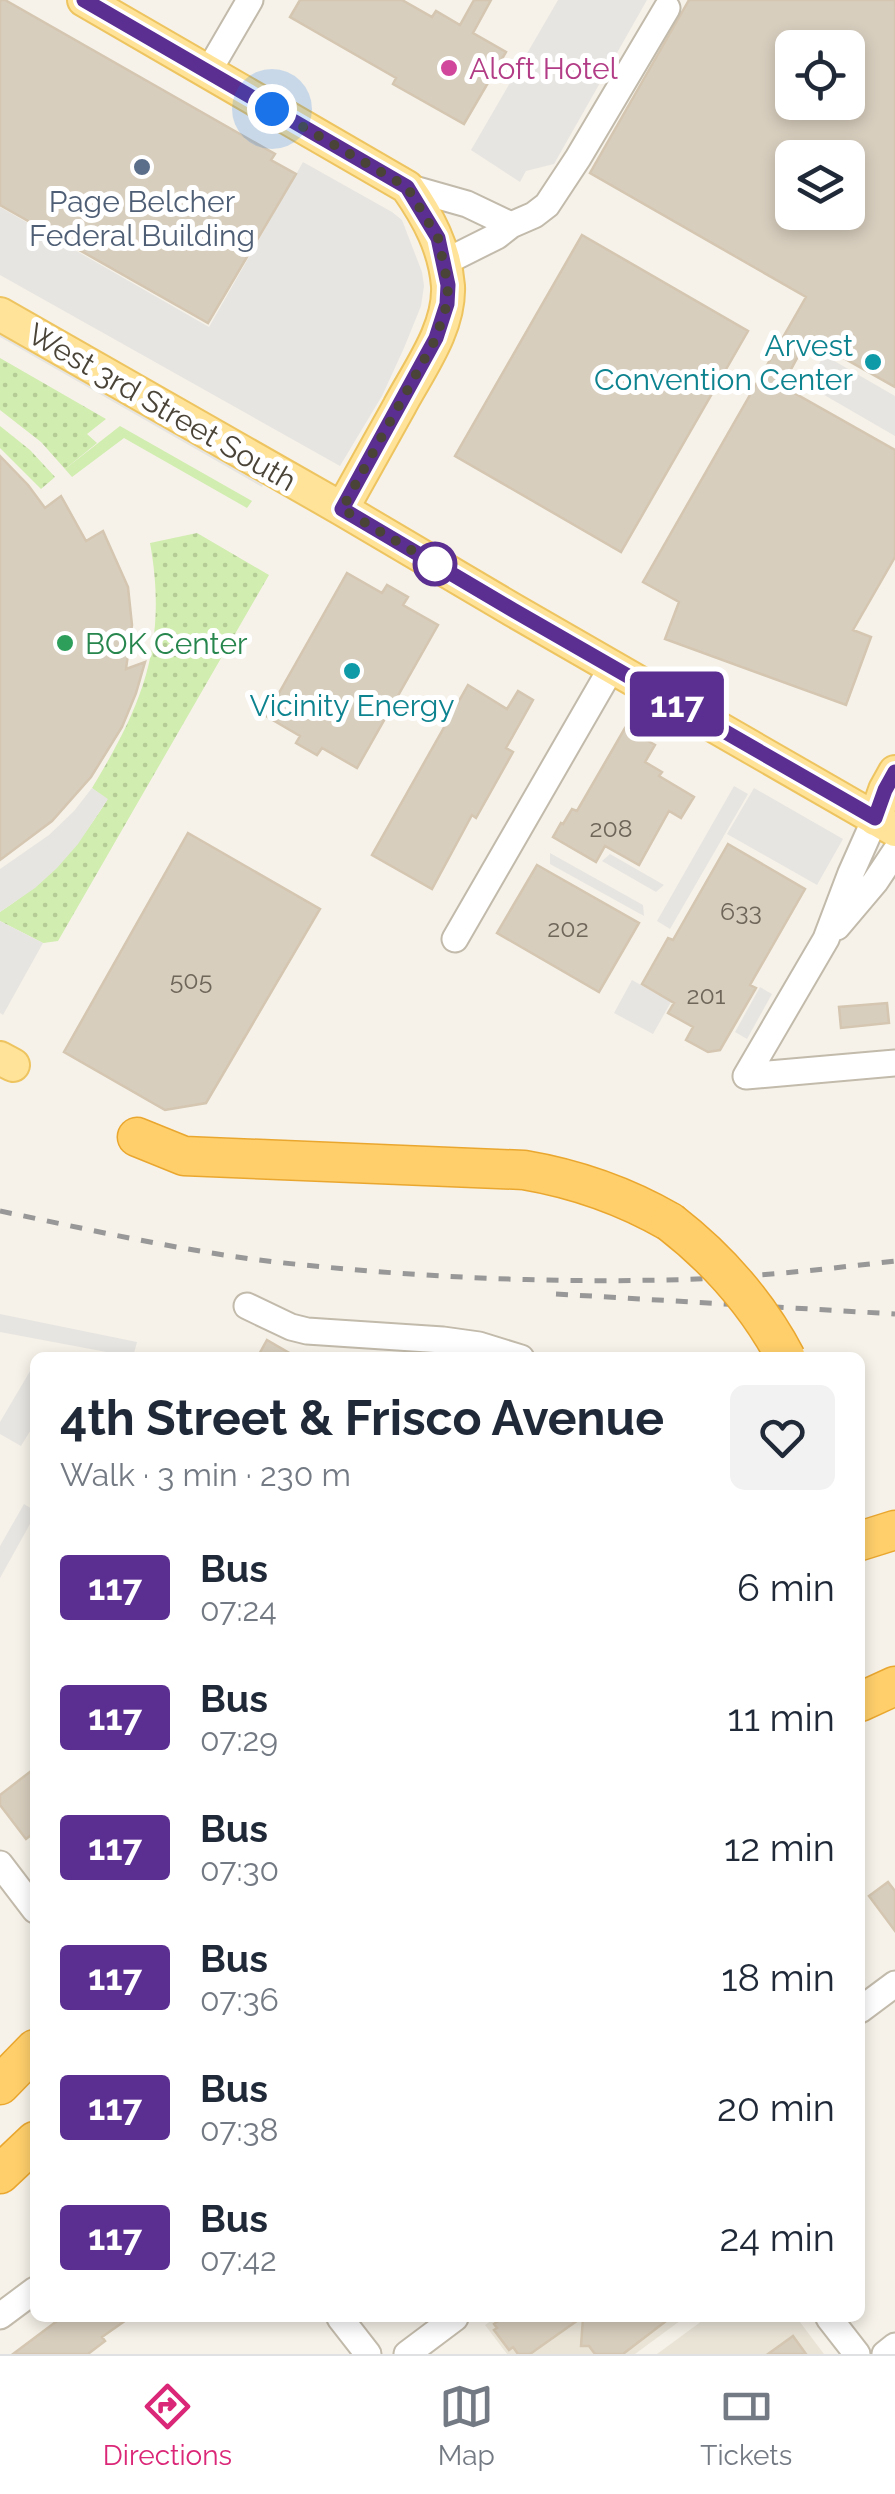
<!DOCTYPE html>
<meta charset="utf-8">
<style>
body{margin:0;font-family:Raleway,sans-serif;background:#f2f2f3;color:#1f2937;height:100vh;display:flex;flex-direction:column;font-size:38px;white-space:nowrap}
*{box-sizing:border-box;margin:0}
p{font-size:32px;color:#747a83}
.icon{flex:none;width:55px;height:55px;fill:none;stroke:currentColor;stroke-width:2;stroke-linecap:round;stroke-linejoin:round}
.map{position:relative;flex:1;overflow:hidden}
.panel{position:absolute;left:30px;top:1352px;width:835px;height:970px;display:flex;flex-direction:column;background:#fff;border-radius:15px;box-shadow:0 5px 15px #0003}
.panel>*{flex:none}
.badge{padding:0 20px;border-radius:8px;font-size:35px;line-height:65px}
.buttons{position:absolute;left:775px;top:30px;display:grid;gap:20px}
.buttons a{display:grid;place-items:center;width:90px;height:90px;border-radius:15px;background:#fff;box-shadow:0 5px 15px #0003;font-size:50px}
.you{position:absolute;width:50px;height:50px;margin:-25px;border:8px solid #fff;border-radius:50%;background:#1a73e8;box-shadow:0 0 0 15px #1a73e833}
.map>.badge{position:absolute;translate:-50% -50%;box-shadow:0 0 0 5px #fff}
.round{display:grid;place-items:center;flex:none;width:105px;height:105px;border-radius:15px;background:#f2f2f3}
.head{display:flex;align-items:center;justify-content:space-between;height:170px;padding:0 30px}
h1{font-size:48px;font-weight:700;line-height:75px}
ul{padding:0;list-style:none}
li{display:flex;align-items:center;gap:30px;height:130px;padding:0 30px}
li div{flex:1}
li b{display:block;font-size:38px}
li em{font-style:normal}
li .badge{min-width:110px;font-weight:700;text-align:center}
.menu{display:flex;justify-content:space-around;align-items:center;height:140px;border-top:2px solid #e0e1e3;background:#fff;font-size:28px;color:#747a83}
.menu a{display:grid;justify-items:center;gap:5px}
.menu .selected{color:#db2777}
.map>svg:first-child{display:block}
.residential{fill:#eae4d7}
.grass{fill:url(#grass-dots)}
.garden{fill:#d1edaf}
.parking{fill:#e7e5e1}
.building{fill:#d8cebe;stroke:#d4c6b0;stroke-width:2.5;fill-rule:evenodd}
.lines{fill:none;stroke-linecap:round;stroke-linejoin:round}
.minor-casing{stroke:#c2baab;stroke-width:29}
.major-casing{stroke:#edc460;stroke-width:36}
.highway-casing{stroke:#eaa72f;stroke-width:41}
.minor{stroke:#fff;stroke-width:25}
.major{stroke:#ffe399;stroke-width:32}
.highway{stroke:#ffcf6b;stroke-width:38}
.rail{stroke:#989898;stroke-width:5;stroke-dasharray:12 12;stroke-linecap:butt}
.highway-bridge-casing{stroke:#eaa72f;stroke-width:41;stroke-linecap:butt}
.highway-bridge{stroke:#ffcf6b;stroke-width:38}
.line-casing{stroke:#fff;stroke-width:22}
.line{stroke:#5b2e91;stroke-width:15}
.walk{stroke:#4a4337;stroke-width:10;stroke-dasharray:0 18}
.hotel-dot{fill:#d1479c;stroke:#fff;stroke-width:4}
.service-dot{fill:#5c6f8a;stroke:#fff;stroke-width:4}
.culture-dot{fill:#0f9aa8;stroke:#fff;stroke-width:4}
.stop-dot{fill:#fff;stroke:#5b2e91;stroke-width:5}
.leisure-dot{fill:#2e9e5b;stroke:#fff;stroke-width:4}
.labels{text-anchor:middle;dominant-baseline:central;stroke-width:10;stroke-linejoin:round;paint-order:stroke}
.number-label{font-size:25px;fill:#6e6659}
.hotel-label{font-size:30px;fill:#b23c85;stroke:#fff;text-anchor:start}
.service-label{font-size:30px;fill:#4e5e75;stroke:#fff}
.culture-label{font-size:30px;fill:#0d838f;stroke:#fff;text-anchor:end}
.street-label{font-size:30px;fill:#4a4337;stroke:#fff}
.leisure-label{font-size:30px;fill:#27864d;stroke:#fff;text-anchor:start}
</style>
<div class="map">
<svg width="895" height="2354" viewBox="0 0 895 2354">
<defs>
<pattern id="grass-dots" width="8" height="8" patternUnits="userSpaceOnUse" patternTransform="scale(2.5)"><rect width="8" height="8" fill="#d1edaf"/><path d="M2 2h.1M6 6h.1" fill="none" stroke="#b5cc97" stroke-width="1.8" stroke-linecap="round"/></pattern>
</defs>
<rect width="100%" height="100%" fill="#f6f2e9"/>
<path class="residential" d="M 495,2318 L 684,2318 L 635,2354 L 507,2354 L 485,2325 Z
M 706,2318 L 797,2318 L 824,2354 L 657,2354 Z"/>
<path class="grass" d="M 0,358 L 106,419 L 87,434 L 97,443 L 65,469 L 41,442 L 0,410 Z
M 0,426 L 30,450 L 55,477 L 41,489 L 0,448 Z
M 197,533 L 269,575 L 58,941 L 43,943 L 0,921 L 0,912 C 46,882 79,846 107,800 L 92,788 C 143,704 168,643 150,543 Z"/>
<path class="garden" d="M 120,426 L 252,501 L 247,508 L 124,438 L 72,477 L 65,469 Z"/>
<path class="parking" d="M 558,0 L 647,0 L 554,164 L 526,171 L 520,182 L 471,150 Z
M 303,162 L 392,212 L 402,220 L 422,272 L 424,286 L 421,306 L 404,348 L 382,396 L 340,466 L 0,275 L 0,207 L 209,327 Z
M 0,331 L 264,482 L 262,487 L 0,337 Z
M 824,355 L 895,396 L 895,436 L 807,385 Z
M 734,786 L 748,794 L 670,929 L 657,921 Z
M 92,788 L 108,799 L 78,844 L 57,868 L 35,888 L 0,912 L 0,869 L 49,835 L 74,811 Z
M 754,788 L 843,839 L 817,885 L 727,834 Z
M 550,853 L 643,905 L 644,916 L 550,864 Z
M 610,854 L 664,885 L 656,892 L 602,861 Z
M 0,921 L 43,943 L 3,1015 L 0,1013 Z
M 632,980 L 671,1002 L 653,1034 L 614,1013 Z
M 760,987 L 772,994 L 747,1039 L 735,1032 Z
M 0,1314 L 137,1342 L 133,1357 L 0,1332 Z
M 33,1366 L 35,1368 L 35,1423 L 21,1446 L 0,1434 L 0,1422 Z
M 24,1504 L 35,1511 L 35,1515 L 0,1578 L 0,1546 Z"/>
<path class="building" d="M 0,0 L 5,0 L 275,154 L 271,160 L 296,174 L 208,323 L 0,205 Z
M 300,0 L 402,0 L 432,17 L 436,11 L 460,25 L 474,0 L 491,0 L 473,33 L 506,52 L 464,124 L 393,84 L 396,78 L 290,17 Z
M 689,0 L 895,0 L 895,387 L 808,338 L 782,386 L 895,450 L 895,557 L 853,630 L 871,637 L 846,705 L 665,639 L 679,602 L 643,582 L 806,297 L 590,173 ZM 792,48 L 848,48 L 848,102 L 792,102 ZM 792,158 L 848,158 L 848,212 L 792,212 Z
M 582,235 L 748,331 L 621,552 L 455,456 Z
M 0,456 L 28,485 L 45,508 L 61,496 L 86,541 L 103,531 L 128,587 L 132,625 L 126,669 L 145,662 L 136,693 L 122,727 L 91,777 L 52,821 L 0,860 Z
M 347,573 L 382,593 L 387,585 L 408,597 L 403,605 L 438,625 L 357,768 L 322,748 L 317,755 L 296,743 L 300,736 L 266,716 Z
M 468,685 L 507,709 L 518,691 L 533,700 L 506,748 L 513,752 L 476,818 L 472,815 L 432,889 L 372,855 Z
M 625,728 L 655,745 L 645,762 L 662,772 L 659,776 L 694,797 L 681,818 L 669,811 L 639,865 L 605,846 L 596,862 L 553,837 L 561,823 L 563,824 L 572,809 L 577,811 Z
M 188,833 L 320,909 L 206,1103 L 165,1110 L 64,1052 Z
M 728,844 L 805,889 L 750,985 L 756,988 L 720,1050 L 708,1052 L 686,1040 L 693,1027 L 668,1013 L 674,1003 L 642,984 L 668,938 L 673,940 Z
M 537,865 L 639,923 L 599,992 L 497,933 Z
M 887,1003 L 889,1023 L 841,1028 L 839,1007 Z
M 267,1340 L 298,1358 L 257,1358 Z
M 35,1768 L 35,1832 L 26,1839 L 0,1805 L 0,1795 Z
M 888,1882 L 895,1891 L 895,1931 L 869,1896 Z
M 61,2318 L 129,2318 L 102,2337 L 105,2341 L 88,2354 L 13,2354 Z
M 502,2318 L 581,2318 L 530,2354 L 518,2354 L 513,2347 L 509,2350 L 494,2330 L 497,2328 L 494,2324 Z
M 583,2318 L 670,2318 L 623,2354 L 595,2354 L 589,2346 L 581,2346 Z
M 793,2336 L 806,2354 L 768,2354 Z"/>
<g class="lines">
<g class="minor-casing">
<path id="minor" d="M 208,72 L 250,0
M 407,187 L 467,204 L 511,225
M 443,263 L 497,236 L 511,225 L 534,215 L 547,205 L 578,158 L 667,8
M 837,927 L 875,882 L 895,852
M 455,939 L 612,667
M 746,1076 L 826,939 L 851,873 L 875,819
M 746,1076 L 895,1063
M 247,1306 L 291,1327 L 307,1331 L 443,1340 L 479,1345 L 521,1358
M 0,1864 L 35,1910
M 860,2010 L 895,1984
M 0,2316 L 35,2290
M 340,2318 L 368,2354
M 829,2318 L 857,2354
M 407,2354 L 455,2318
M 885,2354 L 895,2346"/>
</g>
<g class="major-casing">
<path id="major" d="M 84,0 L 407,187 C 428,217 445,248 448,286 C 450,329 418,371 399,407 C 380,441 361,475 342,509
M 0,314 L 342,509 L 513,610 L 895,830
M 875,819 L 885,790 L 895,772
M 0,1058 L 13,1065"/>
</g>
<g class="highway-casing">
<path id="highway" d="M 137,1137 L 184,1156 L 524,1170 C 577,1179 623,1195 670,1222
M 860,1541 L 895,1530
M 860,1702 L 895,1686
M 0,2085 L 35,2049
M 0,2174 L 35,2141"/>
</g>
<use href="#minor" class="minor"/>
<use href="#major" class="major"/>
<use href="#highway" class="highway"/>
<path class="rail" d="M 0,1211 C 91,1230 183,1251 275,1262 C 404,1276 532,1283 661,1280 C 739,1279 817,1270 895,1261
M 556,1294 L 895,1314"/>
<g class="highway-bridge-casing">
<path id="highway-bridge" d="M 670,1222 C 719,1260 757,1303 786,1358"/>
</g>
<use href="#highway-bridge" class="highway-bridge"/>
</g>
<g class="lines">
<g class="line-casing">
<path id="line" d="M 84,0 L 407,187 L 438,238 L 448,285 L 447,304 L 436,338 L 342,509 L 513,610 L 875,818 L 885,790 L 895,772"/>
</g>
<use href="#line" class="line"/>
<path class="walk" d="M 272,109 L 407,187 L 438,238 L 448,285 L 447,304 L 436,338 L 342,509 L 435,564"/>
</g>
<circle class="hotel-dot" cx="449" cy="68" r="10"/>
<circle class="service-dot" cx="142" cy="167" r="10"/>
<g class="culture-dot">
<circle cx="873" cy="362" r="10"/>
<circle cx="352" cy="671" r="10"/>
</g>
<circle class="stop-dot" cx="435" cy="564" r="20"/>
<circle class="leisure-dot" cx="65" cy="643" r="10"/>
<g class="labels">
<g class="number-label">
<text x="611" y="828">208</text>
<text x="741" y="911">633</text>
<text x="568" y="928">202</text>
<text x="191" y="980">505</text>
<text x="706" y="995">201</text>
</g>
<g class="hotel-label">
<text x="469" y="68">Aloft Hotel</text>
</g>
<g class="service-label">
<text x="142" y="201">Page Belcher<tspan x="142" dy="34">Federal Building</tspan></text>
</g>
<g class="culture-label">
<text x="853" y="345">Arvest<tspan x="853" dy="34">Convention Center</tspan></text>
<text x="352" y="705" text-anchor="middle">Vicinity Energy</text>
</g>
<g class="street-label">
<text transform="translate(162 407) rotate(30)">West 3rd Street South</text>
</g>
<g class="leisure-label">
<text x="85" y="643">BOK Center</text>
</g>
</g>
</svg>
<div class="buttons">
<a><svg class="icon" aria-label="locate" viewBox="0 0 24 24"><circle cx="12" cy="12" r="6"/><path d="M12 2v4M12 18v4M2 12h4M18 12h4"/></svg></a>
<a><svg class="icon" aria-label="layers" viewBox="0 0 24 24"><path d="M12 4l9 5-9 5-9-5zM3 14l9 5 9-5"/></svg></a>
</div>
<div class="you" style="left:272px;top:109px"></div>
<b class="badge" style="left:677px;top:704px;background:#5b2e91;color:#fff">117</b>
<section class="panel">
<div class="head"><div><h1>4th Street &amp; Frisco Avenue</h1><p>Walk · 3 min · 230 m</p></div><a class="round"><svg class="icon" aria-label="heart" viewBox="0 0 24 24"><path d="M12 20l-8-8c-3-5 5-10 8-4 3-6 11-1 8 4z"/></svg></a></div>
<ul>
<li><span class="badge" style="background:#5b2e91;color:#fff">117</span><div><b>Bus</b><p>07:24</p></div><em>6 min</em></li>
<li><span class="badge" style="background:#5b2e91;color:#fff">117</span><div><b>Bus</b><p>07:29</p></div><em>11 min</em></li>
<li><span class="badge" style="background:#5b2e91;color:#fff">117</span><div><b>Bus</b><p>07:30</p></div><em>12 min</em></li>
<li><span class="badge" style="background:#5b2e91;color:#fff">117</span><div><b>Bus</b><p>07:36</p></div><em>18 min</em></li>
<li><span class="badge" style="background:#5b2e91;color:#fff">117</span><div><b>Bus</b><p>07:38</p></div><em>20 min</em></li>
<li><span class="badge" style="background:#5b2e91;color:#fff">117</span><div><b>Bus</b><p>07:42</p></div><em>24 min</em></li>
</ul>
</section>
</div>
<nav class="menu">
<a class="selected"><svg class="icon" aria-label="directions" viewBox="0 0 24 24"><path d="M12 3l9 9-9 9-9-9zM9 14v-3h6M13 9l2 2-2 2"/></svg>Directions</a>
<a><svg class="icon" aria-label="map" viewBox="0 0 24 24"><path d="M3 6l6-2 6 2 6-2v14l-6 2-6-2-6 2zM9 4v14M15 6v14"/></svg>Map</a>
<a><svg class="icon" aria-label="tickets" viewBox="0 0 24 24"><path d="M3 7h18v10H3zM15 7v10"/></svg>Tickets</a>
</nav>
